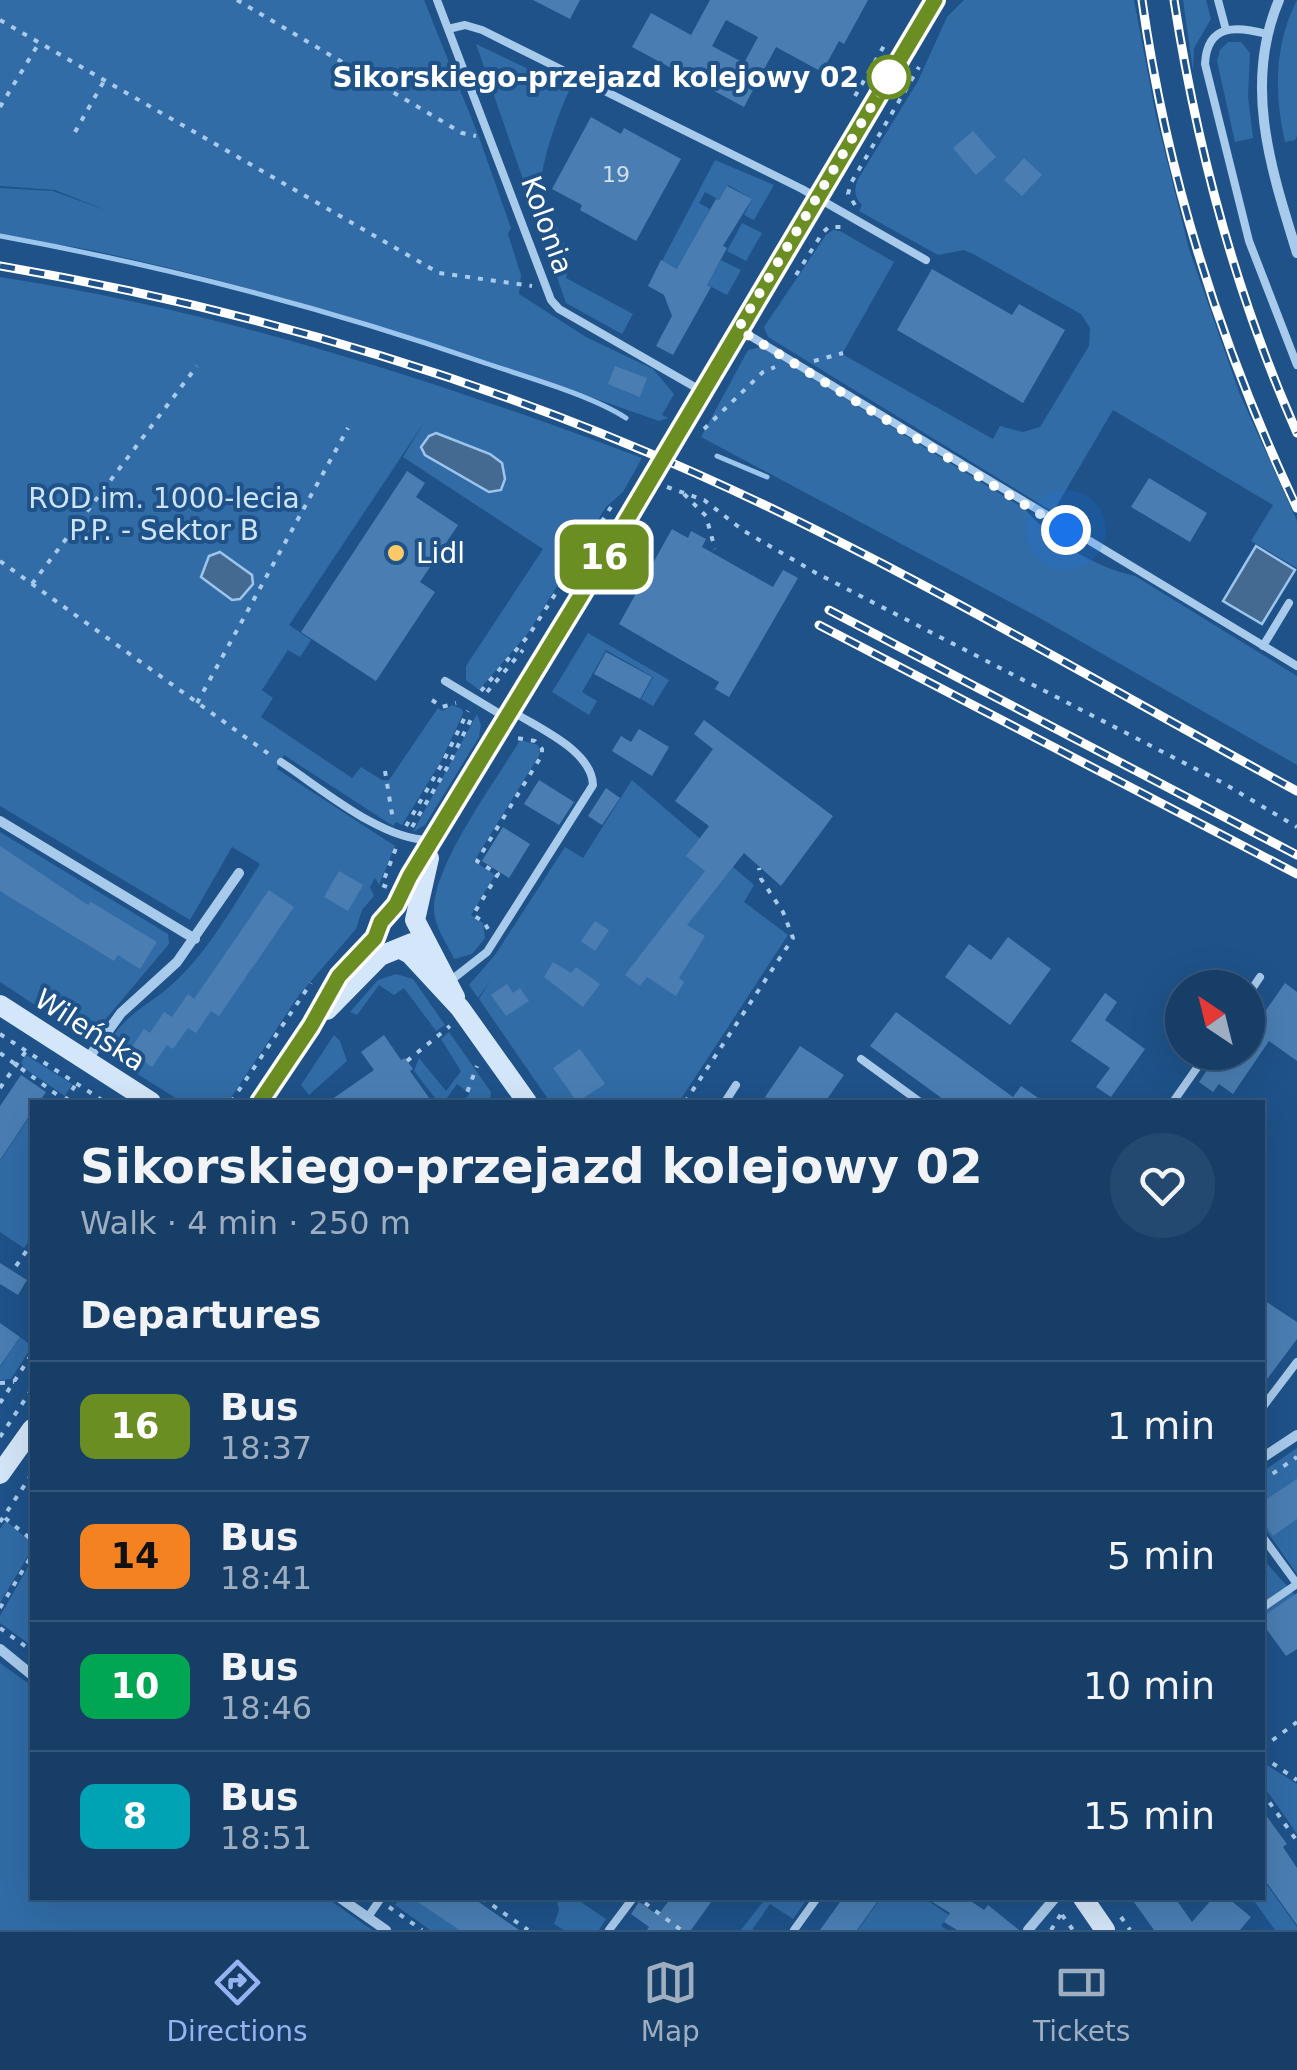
<!DOCTYPE html>
<meta charset="utf-8">
<style>
body{margin:0;font-family:"DejaVu Sans",sans-serif;background:#234970;color:#f1f3f6;height:100vh;display:flex;flex-direction:column;font-size:38px;white-space:nowrap}
*{box-sizing:border-box;margin:0}
p{font-size:32px;color:#9eaec0}
.icon{flex:none;width:55px;height:55px;fill:none;stroke:currentColor;stroke-width:2;stroke-linecap:round;stroke-linejoin:round}
.map{position:relative;flex:1;overflow:hidden}
.details{position:absolute;left:30px;top:1100px;width:1235px;height:800px;display:flex;flex-direction:column;background:#163e67;border-radius:0px;box-shadow:0 10px 40px #0002,0 0 0 2px #35577b}
.details>*{flex:none}
.badge{padding:0 20px;border-radius:15px;font-size:35px;line-height:65px}
.needle{width:65px;rotate:325deg}
.controls{position:absolute;left:1165px;top:970px;display:grid;gap:20px}
.controls a{display:grid;place-items:center;width:100px;height:100px;border-radius:50%;background:#163e67;box-shadow:0 10px 40px #0002,0 0 0 2px #35577b;font-size:50px}
.you{position:absolute;width:50px;height:50px;margin:-25px;border:8px solid #fff;border-radius:50%;background:#1a73e8;box-shadow:0 0 0 15px #1a73e833}
.map>.badge{position:absolute;translate:-50% -50%;box-shadow:0 0 0 5px #fff}
h2{padding:0 50px;font-size:38px;line-height:90px}
.round{display:grid;place-items:center;flex:none;width:105px;height:105px;border-radius:52px;background:#234970}
.head{display:flex;align-items:center;justify-content:space-between;height:170px;padding:0 50px}
h1{font-size:48px;font-weight:700;line-height:75px}
ul{padding:0;list-style:none}
li{display:flex;align-items:center;gap:30px;height:130px;padding:0 50px;border-top:2px solid #35577b}
li div{flex:1}
li b{display:block;font-size:38px}
li em{font-style:normal}
li .badge{min-width:110px;font-weight:700;text-align:center}
.dock{display:flex;justify-content:space-around;align-items:center;height:140px;border-top:2px solid #35577b;background:#163e67;font-size:28px;color:#9eaec0}
.dock a{display:grid;justify-items:center;gap:5px}
.dock .current{color:#95b2f1}
.map>svg:first-child{display:block}
.green{fill:#316ca7}
.water{fill:#446a92;stroke:#9cc5ed;stroke-width:2.5}
.lines{fill:none;stroke-linecap:round;stroke-linejoin:round}
.stream{stroke:#9cc5ed;stroke-width:5}
.building{fill:#4a7eb3;fill-rule:evenodd}
.path{stroke:#a8caeb;stroke-width:4;stroke-dasharray:5 8;stroke-linecap:butt}
.lane{stroke:#a8caeb;stroke-width:8}
.street{stroke:#a8caeb;stroke-width:10}
.secondary{stroke:#d4e6f9;stroke-width:20}
.rail-casing{stroke:#fff;stroke-width:9}
.rail{stroke:#1e5289;stroke-width:5;stroke-dasharray:15;stroke-linecap:butt}
.line-casing{stroke:#fff;stroke-width:22}
.line{stroke:#6b8e23;stroke-width:15}
.walk{stroke:#fff;stroke-width:10;stroke-dasharray:0 18}
.stop-dot{fill:#fff;stroke:#6b8e23;stroke-width:5}
.poi-dot{fill:#fbc967;stroke:#1e5289;stroke-width:4}
.labels{text-anchor:middle;dominant-baseline:central;stroke-width:8;stroke-linejoin:round;paint-order:stroke}
.number-label{font-size:22px;fill:#d2dfec}
.stop-label{font-size:28px;font-weight:bold;fill:#fff;stroke:#1e5289;text-anchor:end}
.street-label{font-size:28px;fill:#fff;stroke:#1e5289}
.park-label{font-size:28px;fill:#cde3f8;stroke:#1e5289}
.poi-label{font-size:28px;fill:#fff;stroke:#1e5289;text-anchor:start}
</style>
<div class="map">
<svg width="1297" height="1930" viewBox="0 0 1297 1930">
<rect width="100%" height="100%" fill="#1e5289"/>
<path class="green" d="M 0,0 L 424,0 L 479,137 L 511,228 L 508,234 L 521,275 L 519,294 L 586,337 L 653,369 L 674,394 L 662,415 L 668,418 L 659,421 C 479,357 299,296 113,255 C 76,246 37,242 0,236 L 0,188 L 53,191 L 108,211 L 55,190 L 0,186 Z
M 964,0 L 1134,0 L 1156,116 L 1189,249 L 1239,392 L 1297,521 L 1297,568 L 1251,541 L 1273,505 L 1113,410 L 1053,512 L 768,337 L 764,327 L 826,235 L 833,230 L 840,231 L 894,262 L 842,354 L 993,439 L 1000,426 L 1023,432 L 1040,427 L 1089,346 L 1090,328 L 1081,314 L 973,254 L 964,250 L 938,255 L 859,211 L 862,205 C 854,197 854,189 858,179 L 918,81 L 947,17 Z
M 1183,0 L 1206,0 L 1211,19 L 1194,48 L 1193,71 Z
M 1297,0 L 1297,136 L 1295,140 L 1285,142 C 1274,94 1274,45 1297,0 Z
M 1228,42 L 1241,42 L 1250,53 L 1248,96 L 1253,138 L 1235,142 L 1217,61 L 1220,50 Z
M 476,44 L 570,89 C 561,106 541,162 542,180 C 542,212 575,241 566,278 L 633,314 L 622,334 L 566,303 Z
M 715,160 L 774,185 L 754,220 L 744,215 L 752,199 L 728,185 L 719,200 L 705,192 L 699,203 L 710,209 L 686,254 L 713,274 L 721,260 L 741,270 L 727,295 L 662,261 Z
M 742,223 L 762,233 L 746,261 L 727,251 Z
M 0,277 C 222,311 432,379 642,458 L 623,492 L 606,507 L 528,633 L 479,690 L 466,680 L 466,666 L 543,549 L 403,457 L 425,421 L 289,625 L 311,640 L 300,657 L 288,650 L 262,690 L 273,698 L 261,717 L 352,778 L 361,767 L 382,780 L 389,780 L 438,708 L 443,711 L 452,705 L 462,709 L 463,714 L 440,763 L 402,825 L 396,822 L 393,826 L 284,755 L 277,769 L 395,846 L 379,885 L 375,878 L 370,887 L 374,896 L 362,910 L 356,929 L 299,995 L 228,1102 L 182,1102 L 107,1055 C 108,1028 143,1007 162,993 C 205,959 231,909 260,864 L 232,847 L 190,920 L 0,806 Z
M 761,347 L 1025,509 C 1052,541 1094,567 1135,576 L 1297,676 L 1297,765 L 1038,617 L 701,437 L 748,350 Z
M 588,633 L 669,680 L 653,706 L 641,699 L 653,677 L 606,650 L 582,692 L 597,701 L 589,715 L 552,692 Z
M 477,714 L 481,725 L 479,737 L 425,825 L 413,832 Z
M 520,740 L 538,745 L 540,754 L 474,861 L 495,875 L 471,915 L 483,923 L 485,938 L 472,954 L 454,959 C 447,942 434,928 434,908 C 435,862 496,781 520,740 Z
M 632,780 L 754,885 L 744,902 L 788,935 L 679,1102 L 550,1102 L 479,999 L 491,980 L 478,998 L 469,985 L 495,955 L 565,847 L 583,858 Z
M 0,832 L 168,934 L 169,944 L 88,1040 L 0,982 Z
M 396,974 L 413,979 L 445,1025 L 436,1031 L 404,988 L 394,995 L 379,985 L 357,1015 L 350,1012 L 378,980 Z
M 449,1032 L 491,1092 L 490,1102 L 473,1102 L 468,1097 L 469,1093 L 457,1084 L 444,1102 L 438,1102 L 414,1071 L 419,1058 L 446,1091 L 461,1071 L 441,1039 Z
M 334,1035 L 340,1041 L 347,1061 L 309,1095 L 301,1085 Z
M 26,1055 L 72,1084 L 65,1096 L 24,1068 L 21,1062 Z
M 32,1113 L 32,1236 L 24,1248 L 0,1232 L 0,1161 Z
M 20,1337 L 32,1346 L 11,1379 L 0,1380 L 0,1367 Z
M 1297,1448 L 1297,1574 L 1263,1526 L 1262,1472 Z
M 6,1521 L 32,1543 L 32,1549 L 0,1603 L 0,1529 Z
M 1262,1558 L 1295,1595 L 1262,1617 Z
M 32,1560 L 32,1646 L 0,1623 L 0,1616 Z
M 0,1663 L 32,1686 L 32,1898 L 327,1898 L 372,1930 L 0,1930 Z
M 1262,1762 L 1297,1784 L 1297,1834 L 1263,1785 Z
M 1263,1879 L 1297,1927 L 1297,1930 L 1275,1930 L 1252,1898 L 1262,1898 Z
M 400,1898 L 430,1898 L 425,1906 L 459,1930 L 430,1930 L 395,1905 Z
M 556,1898 L 575,1898 L 606,1919 L 599,1930 L 564,1930 L 554,1924 L 559,1910 Z
M 766,1898 L 808,1898 L 793,1919 L 770,1904 L 752,1930 L 741,1930 Z
M 881,1898 L 924,1898 L 949,1915 L 941,1926 L 947,1930 L 858,1930 Z"/>
<path class="water" d="M 436,433 L 490,454 L 502,463 L 505,479 L 501,490 L 489,492 L 425,455 L 421,447 L 429,436 Z
M 1256,546 L 1295,570 L 1262,624 L 1223,601 Z
M 220,552 L 252,575 L 253,584 L 240,599 L 232,600 L 201,577 L 209,556 Z"/>
<g class="lines">
<path class="stream" d="M 0,236 C 165,266 326,308 485,363 C 526,377 591,395 626,418
M 717,456 L 767,477"/>
</g>
<path class="building" d="M 533,0 L 580,0 L 570,19 Z
M 710,0 L 868,0 L 844,44 L 839,41 L 822,72 L 776,47 L 744,107 L 632,47 L 651,13 L 691,35 ZM 726,20 L 758,37 L 744,63 L 712,46 Z
M 591,117 L 621,134 L 624,128 L 681,159 L 636,241 L 580,210 L 582,205 L 552,189 Z
M 973,131 L 996,157 L 976,175 L 953,148 Z
M 1024,158 L 1042,175 L 1022,196 L 1004,180 Z
M 727,186 L 752,199 L 723,246 L 727,248 L 707,285 L 711,287 L 673,355 L 656,346 L 672,316 L 664,295 L 648,286 L 661,260 L 677,269 L 716,199 L 719,200 Z
M 932,269 L 1012,315 L 1019,304 L 1065,330 L 1023,403 L 897,330 Z
M 615,366 L 647,378 L 640,397 L 608,384 Z
M 407,471 L 425,483 L 416,497 L 458,525 L 420,582 L 435,592 L 376,681 L 301,632 Z
M 1149,478 L 1207,513 L 1190,542 L 1131,507 Z
M 672,529 L 688,538 L 691,531 L 706,539 L 702,547 L 773,587 L 783,570 L 798,578 L 729,697 L 715,689 L 719,682 L 619,624 Z
M 606,652 L 652,677 L 640,699 L 594,674 Z
M 704,720 L 833,816 L 781,886 L 744,853 L 687,925 L 705,936 L 679,978 L 684,982 L 676,996 L 647,977 L 640,986 L 625,975 L 705,871 L 686,856 L 709,826 L 675,801 L 713,749 L 694,734 Z
M 639,729 L 669,747 L 652,776 L 612,751 L 621,736 L 631,742 Z
M 539,780 L 574,802 L 559,825 L 524,804 Z
M 606,788 L 620,798 L 602,825 L 588,816 Z
M 503,827 L 530,844 L 509,878 L 482,861 Z
M 0,846 L 88,905 L 91,902 L 157,942 L 140,969 L 118,955 L 114,961 L 0,891 Z
M 339,871 L 363,885 L 348,911 L 324,897 Z
M 269,890 L 294,907 L 219,1016 L 211,1011 L 196,1033 L 188,1028 L 173,1049 L 167,1045 L 152,1067 L 129,1051 L 144,1029 L 150,1033 L 164,1012 L 172,1017 L 188,994 L 194,999 Z
M 595,921 L 609,930 L 595,951 L 581,941 Z
M 1008,937 L 1051,969 L 1010,1025 L 945,977 L 969,944 L 991,960 Z
M 553,962 L 571,973 L 576,967 L 600,984 L 583,1007 L 544,977 Z
M 1285,983 L 1297,992 L 1297,1061 L 1269,1041 L 1233,1094 L 1219,1084 L 1213,1092 L 1199,1082 L 1219,1052 L 1248,1052 L 1248,1036 Z
M 507,984 L 513,993 L 520,988 L 529,1001 L 506,1016 L 491,995 Z
M 1105,993 L 1117,1002 L 1105,1020 L 1145,1049 L 1111,1097 L 1096,1087 L 1110,1068 L 1071,1041 Z
M 896,1012 L 1013,1097 L 1021,1086 L 1044,1102 L 947,1102 L 870,1046 Z
M 384,1035 L 401,1060 L 405,1058 L 413,1069 L 410,1071 L 432,1102 L 328,1102 L 374,1070 L 361,1052 Z
M 800,1046 L 844,1075 L 825,1102 L 772,1102 L 765,1097 Z
M 580,1049 L 605,1084 L 577,1102 L 553,1068 Z
M 21,1075 L 46,1092 L 39,1102 L 32,1102 L 32,1112 L 0,1160 L 0,1106 Z
M 0,1263 L 27,1280 L 18,1295 L 0,1284 Z
M 1262,1299 L 1297,1322 L 1297,1339 L 1262,1386 Z
M 0,1323 L 20,1337 L 0,1366 Z
M 1297,1479 L 1297,1519 L 1273,1536 L 1262,1520 L 1262,1502 Z
M 1297,1593 L 1297,1649 L 1286,1656 L 1262,1623 L 1262,1617 Z
M 1262,1810 L 1287,1844 L 1283,1847 L 1297,1868 L 1297,1925 L 1262,1876 Z
M 412,1898 L 473,1898 L 519,1930 L 459,1930 Z
M 671,1898 L 714,1898 L 691,1930 L 647,1930 L 649,1927 L 631,1914 L 639,1902 L 658,1915 Z
M 843,1898 L 880,1898 L 857,1930 L 820,1930 Z
M 926,1898 L 966,1898 L 984,1910 L 988,1905 L 1019,1930 L 957,1930 L 944,1922 L 950,1913 Z
M 1131,1898 L 1175,1898 L 1192,1922 L 1213,1898 L 1228,1898 L 1251,1917 L 1240,1930 L 1154,1930 Z"/>
<g class="lines">
<path class="path" d="M 237,0 L 462,133 L 476,136
M 0,20 L 439,273 L 532,286
M 855,96 L 885,44
M 0,107 L 39,43
M 75,132 L 104,81
M 855,205 L 848,194 L 851,183 L 919,67
M 796,275 L 823,232 L 829,227 L 842,227
M 814,361 L 843,353
M 704,429 L 763,372 L 775,367
M 667,487 L 704,500 L 744,531 L 816,573 L 1223,783 L 1297,827
M 684,494 L 706,516 L 715,549
M 0,561 L 273,757
M 32,584 L 197,366
M 481,691 L 529,635 L 611,507
M 487,692 L 523,650
M 432,700 L 442,707 L 456,703
M 197,703 L 348,428
M 385,771 L 393,820
M 406,826 L 442,764 L 468,711
M 412,827 L 448,766 L 474,713
M 387,887 L 382,885 L 396,848
M 488,929 L 484,922 L 473,915 L 498,874 L 477,861 L 542,755 L 542,749 L 535,741 L 516,738
M 0,1034 L 105,1102
M 0,1053 L 67,1102
M 407,1061 L 450,1026
M 0,1088 L 26,1051
M 65,1101 L 76,1084
M 231,1102 L 311,983
M 470,1102 L 465,1098 L 477,1066
M 685,1102 L 793,938 L 783,912 L 761,879 L 759,868
M 30,1247 L 32,1266
M 16,1266 L 32,1243
M 0,1383 L 14,1382
M 0,1403 L 32,1354
M 0,1437 L 32,1389
M 1262,1481 L 1297,1457
M 5,1518 L 32,1540
M 0,1522 L 32,1474
M 0,1608 L 32,1555
M 0,1628 L 32,1651
M 1262,1748 L 1297,1722
M 1262,1756 L 1297,1780
M 1262,1792 L 1297,1841
M 482,1898 L 528,1930
M 645,1903 L 681,1930
M 389,1907 L 422,1930
M 1062,1915 L 1073,1930
M 1121,1917 L 1130,1930
M 1051,1930 L 1061,1914"/>
<path class="lane" d="M 437,0 L 551,300 L 559,309 L 700,390
M 1218,0 L 1226,30
M 448,29 L 465,25 L 482,30 L 802,189 L 926,260
M 1267,34 C 1237,26 1207,23 1205,64 L 1249,241 L 1297,365
M 742,331 L 1297,666
M 1066,529 L 1074,516
M 1263,646 L 1289,603
M 445,681 L 505,717
M 281,762 C 321,788 381,840 429,840
M 450,981 L 487,952 L 593,785 C 592,751 540,729 515,713
M 1248,995 L 1260,977
M 861,1059 L 920,1102
M 725,1102 L 736,1085
M 1173,1102 L 1208,1052
M 1262,1408 L 1297,1362
M 1262,1536 L 1297,1584 L 1262,1608
M 368,1917 L 381,1898
M 609,1930 L 633,1898
M 794,1930 L 817,1898"/>
<path class="street" d="M 1279,0 C 1243,85 1271,169 1297,253
M 0,821 L 195,939
M 87,1060 L 121,1013 L 177,962 L 239,873
M 1262,1458 L 1297,1435
M 0,1649 L 32,1675
M 340,1898 L 386,1930
M 1028,1930 L 1055,1898"/>
<path class="secondary" d="M 429,858 L 415,920 L 455,997
M 401,949 L 410,954 L 460,1008 L 527,1102
M 0,1005 L 151,1102
M 327,1010 L 380,956 L 412,943
M 260,1102 L 311,1025 L 339,976 L 375,938 L 381,922 L 396,905 L 410,877 L 619,533 L 935,0
M 0,1474 L 32,1429
M 1083,1898 L 1105,1930"/>
<g class="rail-casing">
<path id="rail" d="M 1142,0 C 1167,177 1221,347 1297,508
M 1174,0 C 1197,149 1236,295 1297,433
M 0,266 C 239,307 473,374 695,473 C 902,565 1098,683 1297,791
M 829,610 L 1297,855
M 819,625 L 1297,874"/>
</g>
<use href="#rail" class="rail"/>
</g>
<g class="lines">
<g class="line-casing">
<path id="line" d="M 260,1102 L 311,1026 L 339,976 L 375,938 L 381,922 L 396,905 L 410,876 L 619,533 L 935,0"/>
</g>
<use href="#line" class="line"/>
<path class="walk" d="M 889,77 L 738,329 L 1066,530"/>
</g>
<circle class="stop-dot" cx="889" cy="77" r="20"/>
<circle class="poi-dot" cx="396" cy="553" r="10"/>
<g class="labels">
<g class="number-label">
<text x="616" y="174">19</text>
</g>
<g class="stop-label">
<text x="859" y="77">Sikorskiego-przejazd kolejowy 02</text>
</g>
<g class="street-label">
<text transform="translate(547 225) rotate(70)">Kolonia</text>
<text transform="translate(90 1030) rotate(33)">Wileńska</text>
</g>
<g class="park-label">
<text x="164" y="498">ROD im. 1000-lecia<tspan x="164" dy="32">P.P. - Sektor B</tspan></text>
</g>
<g class="poi-label">
<text x="416" y="553">Lidl</text>
</g>
</g>
</svg>
<div class="controls">
<a><svg class="needle" viewBox="-14 -14 28 28"><path d="M0-13l5 13h-10z" fill="#e53935"/><path d="M0 13l5-13h-10z" fill="#9eaec0"/></svg></a>
</div>
<div class="you" style="left:1066px;top:530px"></div>
<b class="badge" style="left:604px;top:557px;background:#6b8e23;color:#fff">16</b>
<section class="details">
<div class="head"><div><h1>Sikorskiego-przejazd kolejowy 02</h1><p>Walk · 4 min · 250 m</p></div><a class="round"><svg class="icon" aria-label="heart" viewBox="0 0 24 24"><path d="M12 20l-8-8c-3-5 5-10 8-4 3-6 11-1 8 4z"/></svg></a></div>
<h2>Departures</h2>
<ul>
<li><span class="badge" style="background:#6b8e23;color:#fff">16</span><div><b>Bus</b><p>18:37</p></div><em>1 min</em></li>
<li><span class="badge" style="background:#f58220;color:#111">14</span><div><b>Bus</b><p>18:41</p></div><em>5 min</em></li>
<li><span class="badge" style="background:#00a651;color:#fff">10</span><div><b>Bus</b><p>18:46</p></div><em>10 min</em></li>
<li><span class="badge" style="background:#00a3b4;color:#fff">8</span><div><b>Bus</b><p>18:51</p></div><em>15 min</em></li>
</ul>
</section>
</div>
<nav class="dock">
<a class="current"><svg class="icon" aria-label="directions" viewBox="0 0 24 24"><path d="M12 3l9 9-9 9-9-9zM9 14v-3h6M13 9l2 2-2 2"/></svg>Directions</a>
<a><svg class="icon" aria-label="map" viewBox="0 0 24 24"><path d="M3 6l6-2 6 2 6-2v14l-6 2-6-2-6 2zM9 4v14M15 6v14"/></svg>Map</a>
<a><svg class="icon" aria-label="tickets" viewBox="0 0 24 24"><path d="M3 7h18v10H3zM15 7v10"/></svg>Tickets</a>
</nav>
